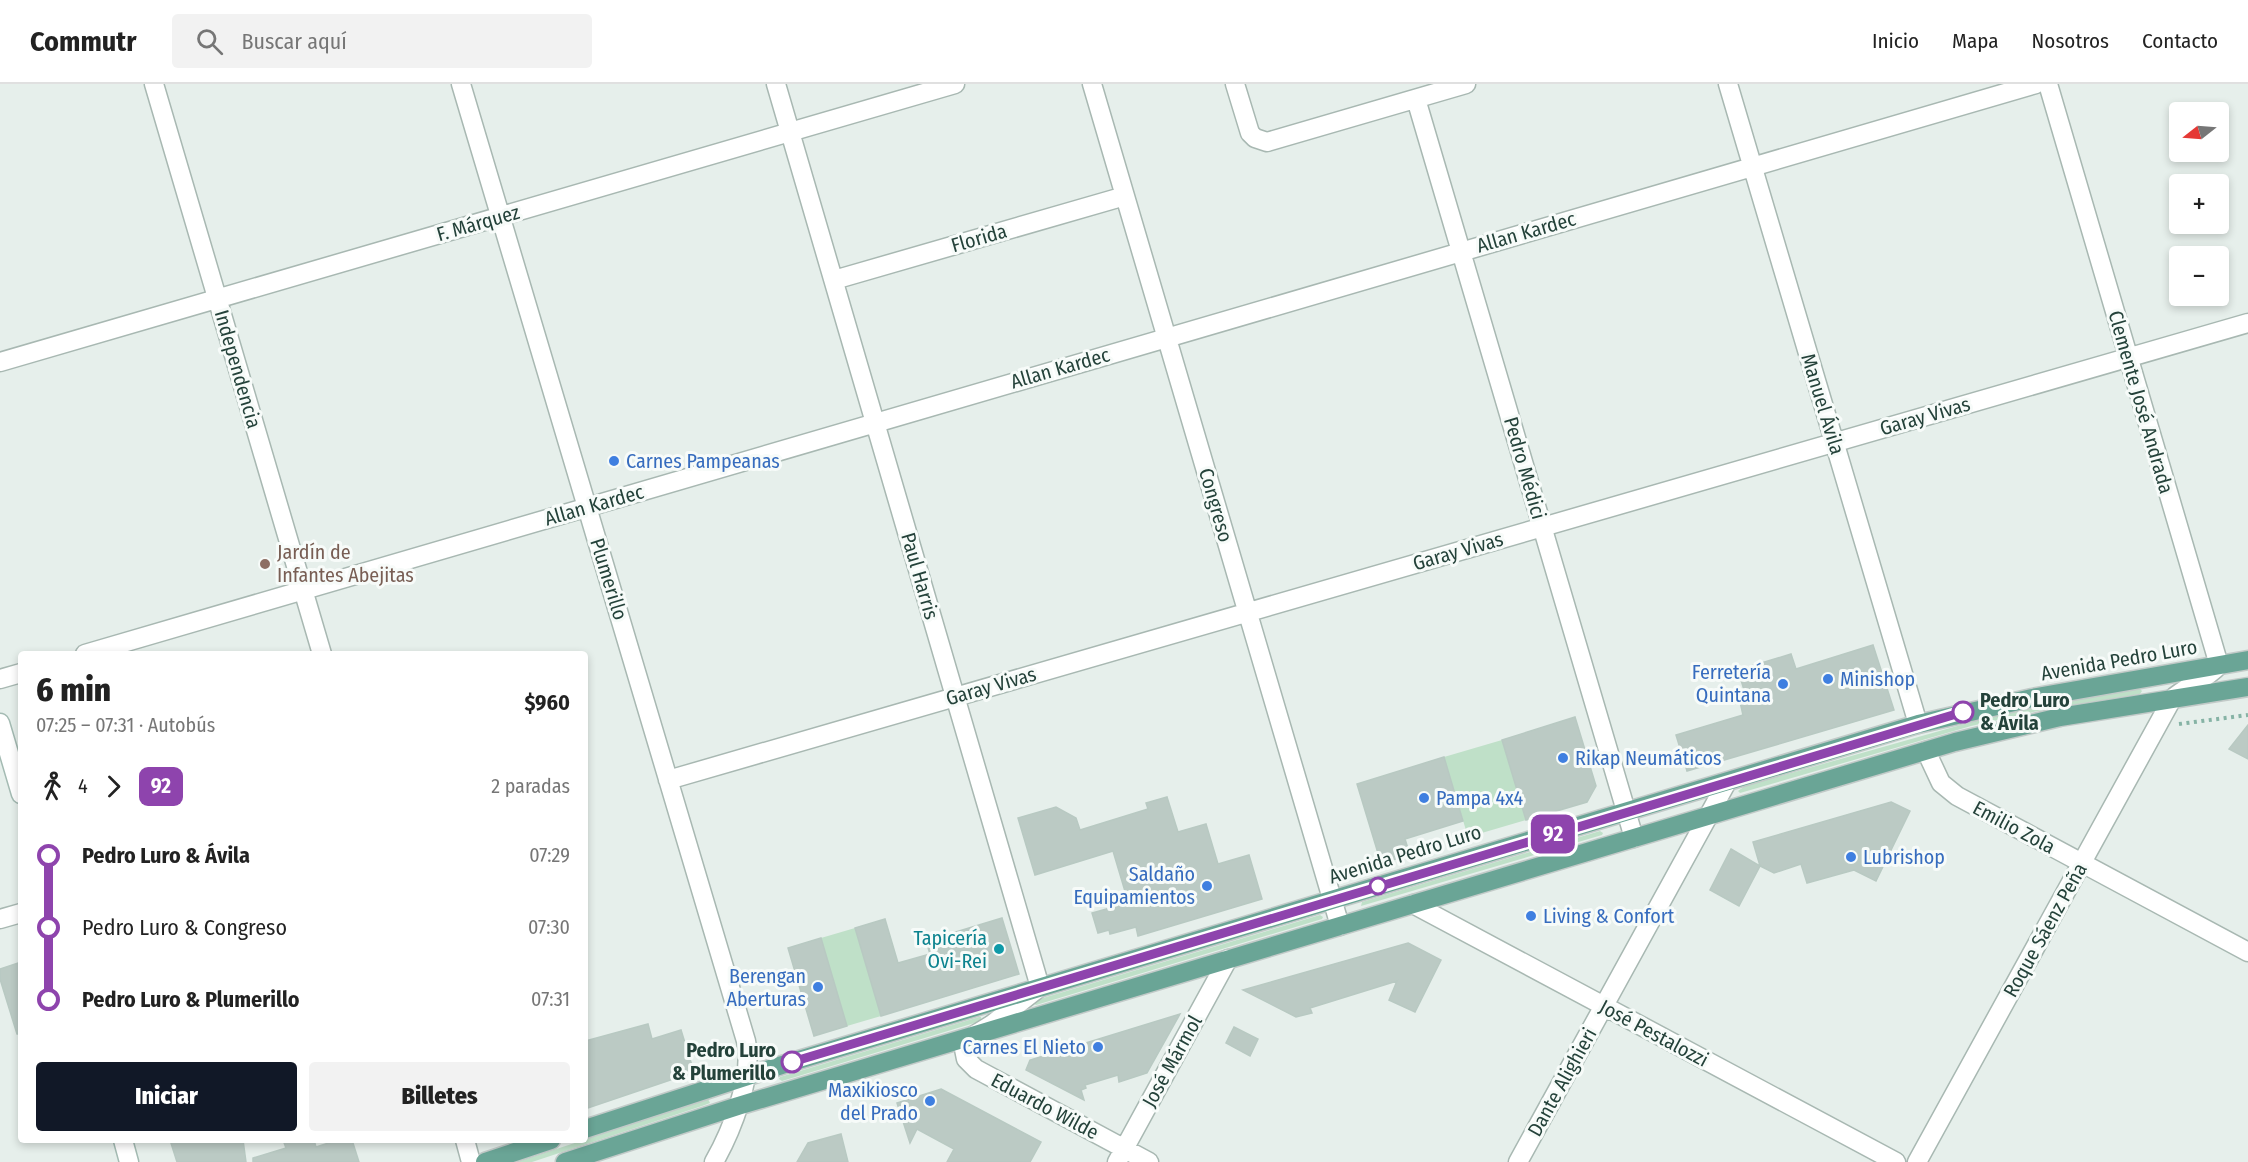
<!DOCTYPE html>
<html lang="es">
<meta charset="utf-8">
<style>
body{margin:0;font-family:"Fira Sans Condensed",sans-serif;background:#f2f2f2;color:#222;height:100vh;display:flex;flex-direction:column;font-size:22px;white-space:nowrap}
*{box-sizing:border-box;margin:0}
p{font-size:20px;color:#767676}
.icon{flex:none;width:33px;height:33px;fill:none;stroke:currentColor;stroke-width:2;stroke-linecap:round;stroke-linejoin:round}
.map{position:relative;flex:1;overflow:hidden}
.sheet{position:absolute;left:18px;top:567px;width:570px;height:492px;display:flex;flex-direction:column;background:#fff;border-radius:6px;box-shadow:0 3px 9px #0003}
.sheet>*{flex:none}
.badge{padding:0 12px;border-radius:9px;font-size:21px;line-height:39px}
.needle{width:39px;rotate:253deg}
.fabs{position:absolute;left:2169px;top:18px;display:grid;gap:12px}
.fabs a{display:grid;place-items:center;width:60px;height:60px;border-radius:6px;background:#fff;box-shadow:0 3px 9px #0003;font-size:30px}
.map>.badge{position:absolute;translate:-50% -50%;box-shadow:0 0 0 3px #fff}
.legs{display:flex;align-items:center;gap:9px;height:66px;padding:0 18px;font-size:20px}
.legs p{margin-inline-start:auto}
.headline{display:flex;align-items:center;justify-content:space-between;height:102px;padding:0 18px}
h1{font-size:33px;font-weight:800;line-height:45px}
.cta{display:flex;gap:12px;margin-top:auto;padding:12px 18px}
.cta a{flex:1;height:69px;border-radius:6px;background:#111827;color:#fff;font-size:24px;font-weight:800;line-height:69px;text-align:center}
.cta a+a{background:#f2f2f2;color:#222}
ul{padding:0 18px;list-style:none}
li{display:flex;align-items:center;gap:21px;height:72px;font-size:22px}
li i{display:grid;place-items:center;width:9px;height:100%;margin:0 8px;background:currentColor}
li i::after{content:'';width:15px;height:15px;margin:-8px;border:4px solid;border-radius:50%;background:#fff}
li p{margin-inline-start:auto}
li:first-child i{background:linear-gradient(#0000 50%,currentColor 0)}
li:last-child i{background:linear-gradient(currentColor 50%,#0000 0)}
header{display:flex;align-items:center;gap:36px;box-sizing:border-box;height:84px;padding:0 30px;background:#fff;border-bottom:2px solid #e0e0e0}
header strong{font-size:28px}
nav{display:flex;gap:33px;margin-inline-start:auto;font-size:21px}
.search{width:420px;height:54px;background:#f2f2f2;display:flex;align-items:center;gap:15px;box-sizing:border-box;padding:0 21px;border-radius:6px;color:#767676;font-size:22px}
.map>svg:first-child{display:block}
.green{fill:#bfe0c8}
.building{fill:#bbcac4;stroke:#b8c9c2;stroke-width:1.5}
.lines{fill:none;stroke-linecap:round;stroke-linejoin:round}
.street-casing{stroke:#a8b8b2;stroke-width:21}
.secondary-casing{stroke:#a4bbb3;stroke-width:21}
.primary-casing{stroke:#c2cac8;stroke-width:21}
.path{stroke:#86b3a5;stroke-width:4;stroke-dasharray:3 4.5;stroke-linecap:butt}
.street{stroke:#fff;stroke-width:18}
.secondary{stroke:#fff;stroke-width:18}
.primary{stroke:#6aa596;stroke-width:18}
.line-1-casing{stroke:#fff;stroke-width:14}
.line-1{stroke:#8e44ad;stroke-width:9}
.shop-dot{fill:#3f7fe0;stroke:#f7fbf9;stroke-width:2}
.education-dot{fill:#8d6e63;stroke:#f7fbf9;stroke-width:2}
.stop-1-dot{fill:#fff;stroke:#8e44ad;stroke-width:3}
.culture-dot{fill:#0f9aa8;stroke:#f7fbf9;stroke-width:2}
.labels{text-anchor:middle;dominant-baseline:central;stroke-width:6;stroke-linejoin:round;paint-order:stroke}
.street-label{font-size:20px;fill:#24423a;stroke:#f7fbf9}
.shop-label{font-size:20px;fill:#366cbe;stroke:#f7fbf9;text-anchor:start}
.education-label{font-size:20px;fill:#785e54;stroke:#f7fbf9;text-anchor:start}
.stop-label{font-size:20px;font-weight:bold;fill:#24423a;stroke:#f7fbf9;text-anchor:start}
.culture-label{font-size:20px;fill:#0d838f;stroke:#f7fbf9;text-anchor:end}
</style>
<header>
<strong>Commutr</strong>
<div class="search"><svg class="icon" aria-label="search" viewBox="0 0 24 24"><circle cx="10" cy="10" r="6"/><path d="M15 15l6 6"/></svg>Buscar aquí</div>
<nav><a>Inicio</a><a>Mapa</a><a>Nosotros</a><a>Contacto</a></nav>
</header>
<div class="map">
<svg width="2248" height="1078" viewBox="0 0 2248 1078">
<rect width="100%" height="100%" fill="#e6efeb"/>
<path class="green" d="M 2140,605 L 2142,607 L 2140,610 L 2047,625 L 1971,642 L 1740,709 L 1738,707 L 1745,702 L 1989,633 L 2046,621 Z
M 1502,656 L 1526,736 L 1468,753 L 1444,673 Z
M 1600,747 L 1603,749 L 1602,751 L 1361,822 L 1362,818 Z
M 1320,831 L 1323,833 L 1322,835 L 1036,921 L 1033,919 L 1033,917 Z
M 855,844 L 881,932 L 847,942 L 821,854 Z
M 979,933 L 981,933 L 981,937 L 782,997 L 779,995 L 780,993 Z
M 708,1015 L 710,1019 L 702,1022 L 532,1078 L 517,1078 Z"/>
<path class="building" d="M 1873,561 L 1894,626 L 1687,687 L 1676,651 L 1743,631 L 1740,618 L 1747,616 L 1738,586 L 1791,570 L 1796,585 Z
M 1575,633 L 1596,702 L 1587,718 L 1526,736 L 1502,656 Z
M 2248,641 L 2248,675 L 2229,665 Z
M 1444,673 L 1463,737 L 1405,755 L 1410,771 L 1381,779 L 1357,700 Z
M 1167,713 L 1178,748 L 1206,740 L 1218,780 L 1249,771 L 1262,815 L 1138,852 L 1136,843 L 1110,850 L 1109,846 L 1098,849 L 1092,829 L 1110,824 L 1109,819 L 1127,814 L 1113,767 L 1035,791 L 1018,734 L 1056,723 L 1076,734 L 1080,746 L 1148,725 L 1146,719 Z
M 1891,718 L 1910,727 L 1876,797 L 1854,786 L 1807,799 L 1801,780 L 1774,789 L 1760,782 L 1753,758 Z
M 1731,765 L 1760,782 L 1739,822 L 1710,806 Z
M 1002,834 L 1019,890 L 881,932 L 855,844 L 885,835 L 898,879 L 930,870 L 926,857 Z
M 821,854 L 847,942 L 814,952 L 788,864 Z
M 1408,859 L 1441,876 L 1415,928 L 1389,916 L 1397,897 L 1310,924 L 1312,929 L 1296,933 L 1243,906 Z
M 21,878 L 21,950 L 17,950 L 0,895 L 0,885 Z
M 1180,930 L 1147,989 L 1119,998 L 1118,991 L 1085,1001 L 1086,1004 L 1081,1006 L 1084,1016 L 1026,986 L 1030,976 Z
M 648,940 L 652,955 L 681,946 L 694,988 L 585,1025 L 585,957 Z
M 1234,943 L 1258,955 L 1250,972 L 1226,959 Z
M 941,1005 L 1041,1058 L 1030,1078 L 947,1078 L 954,1065 L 917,1045 L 910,1059 L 897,1019 Z
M 841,1050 L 848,1078 L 797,1078 L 808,1059 Z
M 170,1056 L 243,1056 L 246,1078 L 177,1078 Z
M 283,1056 L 314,1056 L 316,1063 L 338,1056 L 352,1056 L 359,1078 L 253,1078 L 253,1074 L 286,1064 Z"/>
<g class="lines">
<g class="street-casing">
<path id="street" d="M 154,0 L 322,570
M 461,0 L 746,957 C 754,992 731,1048 714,1078
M 776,0 L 1040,903 L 991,941 L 973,952 L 964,965 L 966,975 L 976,985 L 1149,1078
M 1092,0 L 1340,842
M 1235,0 L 1250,49 L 1255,54 L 1267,58 L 1466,0
M 1728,0 L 1918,640
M 1416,15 L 1634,754
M 834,196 L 1125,112
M 0,278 L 955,0
M 85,570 L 2036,0
M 0,595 L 21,589
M 1926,667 L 1941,699 L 1957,712 L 2248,868
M 668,696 L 2248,239
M 1413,820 L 1896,1078
M 0,835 L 21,829
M 465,1056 L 471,1078
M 1117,1078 L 1228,875
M 1518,1078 L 1727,698
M 1917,1078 L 2172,615 C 2186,602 2206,596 2219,581 L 2048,0"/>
</g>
<g class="secondary-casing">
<path id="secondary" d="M 0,639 L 21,710
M 123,1056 L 129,1078"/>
</g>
<g class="primary-casing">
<path id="primary" d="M 585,1045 L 782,981 L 1918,640 L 2032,614 L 2248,576
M 485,1078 L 551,1056
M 565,1078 L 738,1022 L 1955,658 L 2060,633 L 2248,603"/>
</g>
<path class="path" d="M 2179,640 L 2248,631"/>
<use href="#street" class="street"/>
<use href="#secondary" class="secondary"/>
<use href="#primary" class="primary"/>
</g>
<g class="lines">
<g class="line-1-casing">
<path id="line-1" d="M 792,978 L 1963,628"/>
</g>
<use href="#line-1" class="line-1"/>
</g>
<g class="shop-dot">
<circle cx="614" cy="377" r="6"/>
<circle cx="1828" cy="595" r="6"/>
<circle cx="1783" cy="600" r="6"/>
<circle cx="1563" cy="674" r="6"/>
<circle cx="1424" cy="714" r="6"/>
<circle cx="1851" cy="773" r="6"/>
<circle cx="1207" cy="802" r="6"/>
<circle cx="1531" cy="832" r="6"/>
<circle cx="818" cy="903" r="6"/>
<circle cx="1098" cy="963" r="6"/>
<circle cx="930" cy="1017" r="6"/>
</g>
<circle class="education-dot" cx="265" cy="480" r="6"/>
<g class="stop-1-dot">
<circle cx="1963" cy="628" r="10"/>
<circle cx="1378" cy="802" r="8"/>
<circle cx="792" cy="978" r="10"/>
</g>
<circle class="culture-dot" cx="999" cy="865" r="6"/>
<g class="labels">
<g class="street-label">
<text transform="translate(478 139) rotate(-16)">F. Márquez</text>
<text transform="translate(1526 148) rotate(-16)">Allan Kardec</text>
<text transform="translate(979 154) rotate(-16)">Florida</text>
<text transform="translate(1060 284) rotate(-16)">Allan Kardec</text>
<text transform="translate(238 285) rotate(74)">Independencia</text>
<text transform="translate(2141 318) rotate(74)">Clemente José Andrada</text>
<text transform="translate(1823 320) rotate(73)">Manuel Ávila</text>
<text transform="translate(1925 332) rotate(-16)">Garay Vivas</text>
<text transform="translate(1525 384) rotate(74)">Pedro Médici</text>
<text transform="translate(594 421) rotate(-16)">Allan Kardec</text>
<text transform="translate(1216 421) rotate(74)">Congreso</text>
<text transform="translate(1458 467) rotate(-16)">Garay Vivas</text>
<text transform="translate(920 492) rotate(74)">Paul Harris</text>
<text transform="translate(609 495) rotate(73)">Plumerillo</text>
<text transform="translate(2119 576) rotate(-10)">Avenida Pedro Luro</text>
<text transform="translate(991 602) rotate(-16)">Garay Vivas</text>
<text transform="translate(2014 743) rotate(28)">Emilio Zola</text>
<text transform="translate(1405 770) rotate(-17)">Avenida Pedro Luro</text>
<text transform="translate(2045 846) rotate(-61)">Roque Sáenz Peña</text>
<text transform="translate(1654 949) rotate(28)">José Pestalozzi</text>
<text transform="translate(1172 977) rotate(-61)">José Mármol</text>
<text transform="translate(1562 998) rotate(-61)">Dante Alighieri</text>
<text transform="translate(1045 1022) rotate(28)">Eduardo Wilde</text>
</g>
<g class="shop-label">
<text x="626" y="377">Carnes Pampeanas</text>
<text x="1771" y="588" text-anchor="end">Ferretería<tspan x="1771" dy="23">Quintana</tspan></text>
<text x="1840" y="595">Minishop</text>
<text x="1575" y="674">Rikap Neumáticos</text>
<text x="1436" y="714">Pampa 4x4</text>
<text x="1863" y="773">Lubrishop</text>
<text x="1195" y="790" text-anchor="end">Saldaño<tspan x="1195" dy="23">Equipamientos</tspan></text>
<text x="1543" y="832">Living &amp; Confort</text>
<text x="806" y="892" text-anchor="end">Berengan<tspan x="806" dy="23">Aberturas</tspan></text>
<text x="1086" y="963" text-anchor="end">Carnes El Nieto</text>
<text x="918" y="1006" text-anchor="end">Maxikiosco<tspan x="918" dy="23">del Prado</tspan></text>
</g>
<g class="education-label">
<text x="277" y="468">Jardín de<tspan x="277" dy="23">Infantes Abejitas</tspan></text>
</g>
<g class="stop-label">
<text x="1980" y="616">Pedro Luro<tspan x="1980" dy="23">&amp; Ávila</tspan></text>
<text x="776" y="966" text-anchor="end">Pedro Luro<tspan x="776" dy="23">&amp; Plumerillo</tspan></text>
</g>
<g class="culture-label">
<text x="987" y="854">Tapicería<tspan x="987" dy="23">Ovi-Rei</tspan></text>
</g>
</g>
</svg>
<div class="fabs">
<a><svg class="needle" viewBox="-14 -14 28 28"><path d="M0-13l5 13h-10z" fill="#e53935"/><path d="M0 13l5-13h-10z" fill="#767676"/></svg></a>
<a>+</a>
<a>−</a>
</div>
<b class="badge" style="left:1553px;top:750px;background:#8e44ad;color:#fff">92</b>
<section class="sheet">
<div class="headline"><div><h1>6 min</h1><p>07:25 – 07:31 · Autobús</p></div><b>$960</b></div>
<div class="legs"><svg class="icon" aria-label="walk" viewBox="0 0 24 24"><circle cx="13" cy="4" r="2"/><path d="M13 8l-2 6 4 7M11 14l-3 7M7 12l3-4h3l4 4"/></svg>4<svg class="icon" aria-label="forward" viewBox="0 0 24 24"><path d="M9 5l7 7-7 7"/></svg><b class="badge" style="background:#8e44ad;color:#fff">92</b><p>2 paradas</p></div>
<ul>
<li><i style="color:#8e44ad"></i><b>Pedro Luro &amp; Ávila</b><p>07:29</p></li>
<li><i style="color:#8e44ad"></i><span>Pedro Luro &amp; Congreso</span><p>07:30</p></li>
<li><i style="color:#8e44ad"></i><b>Pedro Luro &amp; Plumerillo</b><p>07:31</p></li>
</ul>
<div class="cta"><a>Iniciar</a><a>Billetes</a></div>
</section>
</div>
